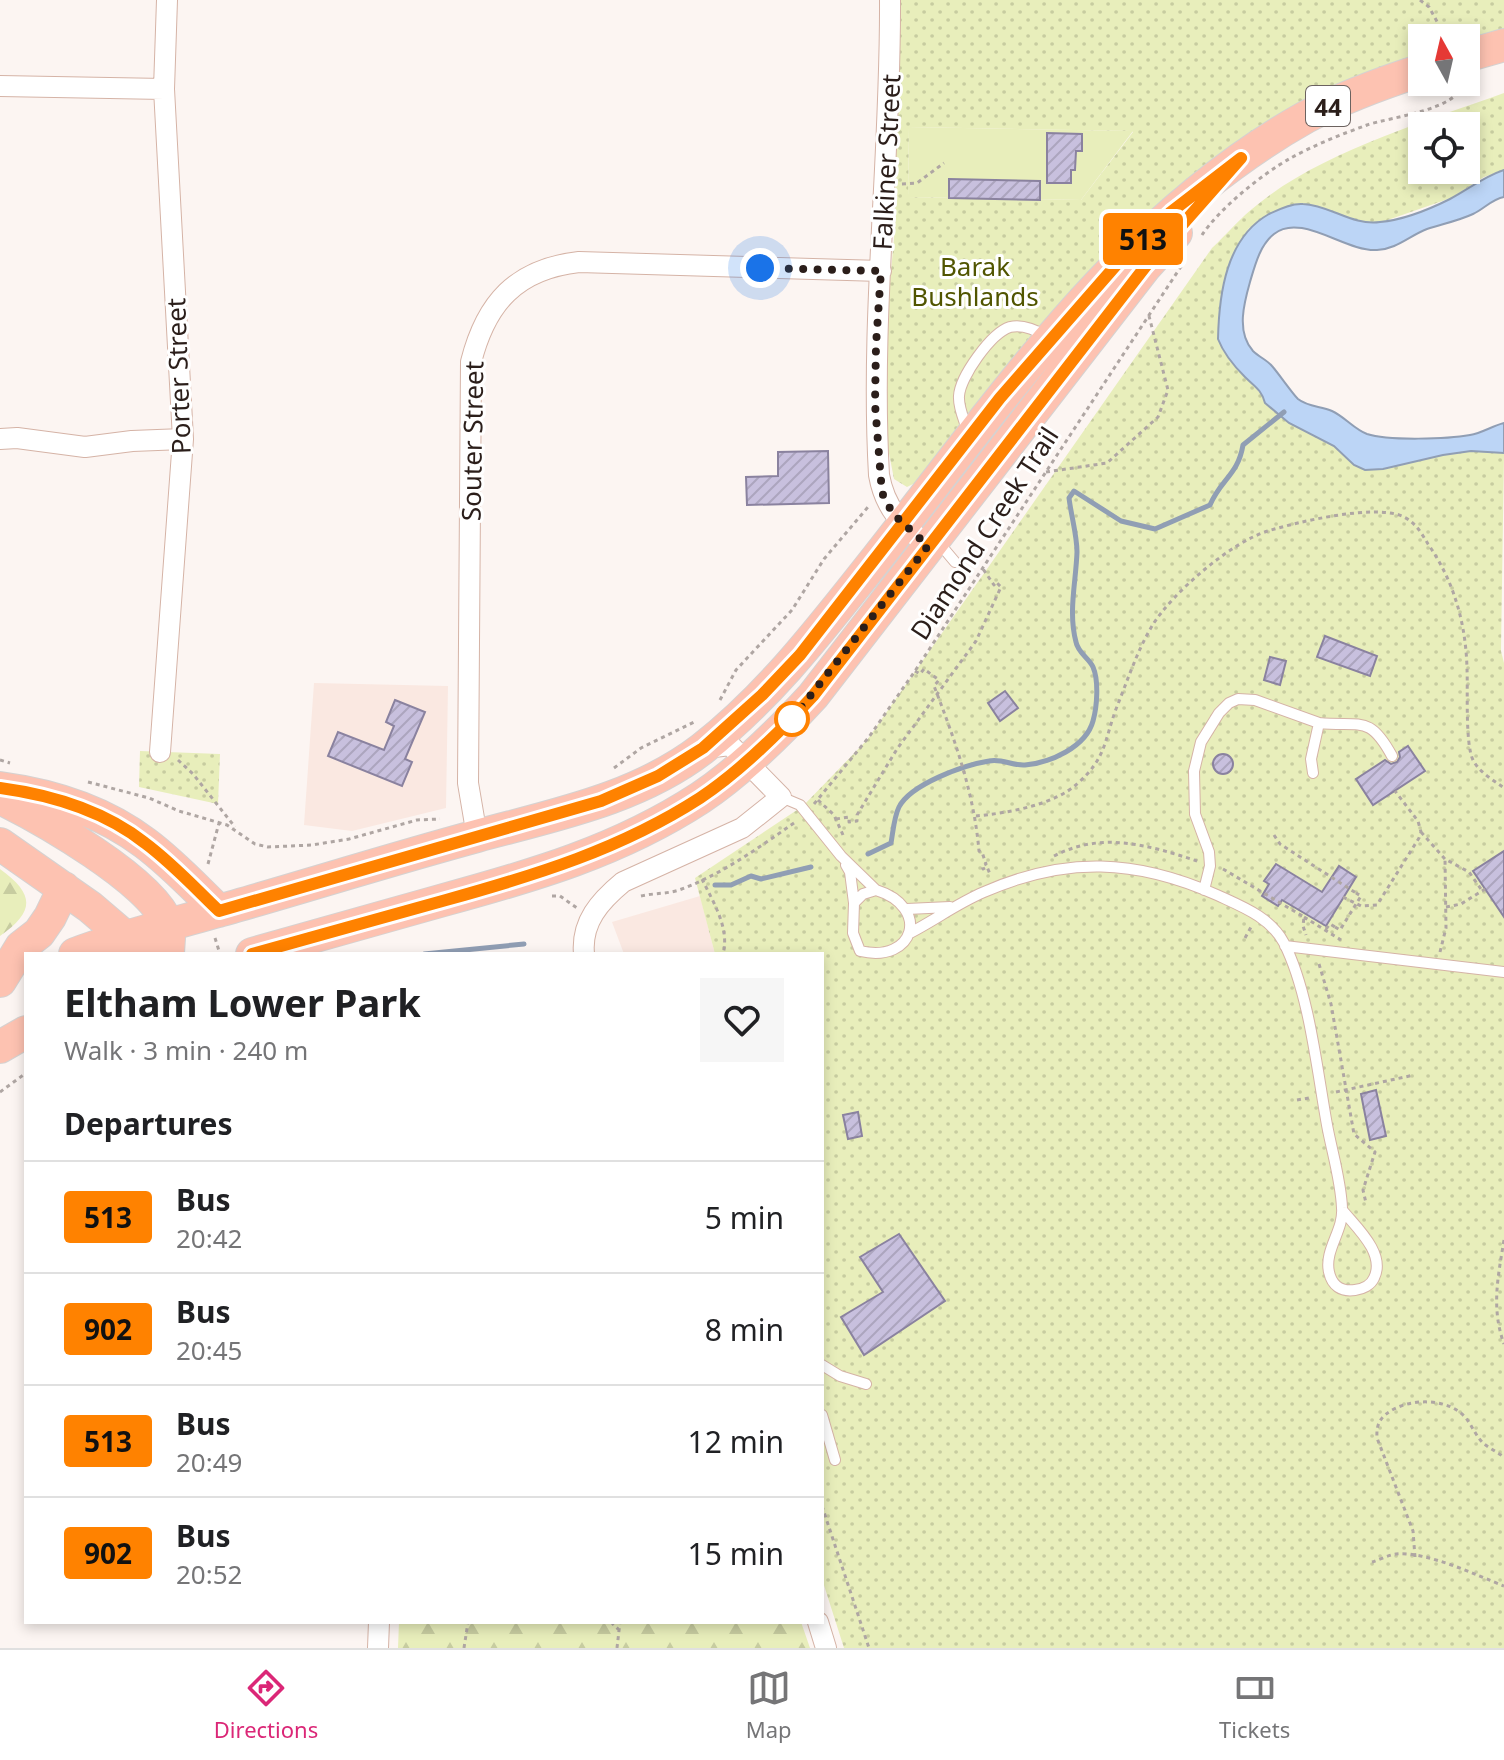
<!DOCTYPE html>
<meta charset="utf-8">
<style>
body{margin:0;font-family:"Noto Sans",sans-serif;background:#f6f6f6;color:#202124;height:100vh;display:flex;flex-direction:column;font-size:30px;white-space:nowrap}
*{box-sizing:border-box;margin:0}
p{font-size:26px;color:#757577}
.icon{flex:none;width:44px;height:44px;fill:none;stroke:currentColor;stroke-width:2;stroke-linecap:round;stroke-linejoin:round}
.map{position:relative;flex:1;overflow:hidden}
.drawer{position:absolute;left:24px;top:952px;width:800px;height:672px;display:flex;flex-direction:column;background:#fff;border-radius:0px;box-shadow:0 4px 12px #0003}
.drawer>*{flex:none}
.badge{padding:0 16px;border-radius:6px;font-size:28px;line-height:52px}
.needle{width:52px;rotate:352deg}
.controls{position:absolute;left:1408px;top:24px;display:grid;gap:16px}
.controls a{display:grid;place-items:center;width:72px;height:72px;border-radius:0px;background:#fff;box-shadow:0 4px 12px #0003;font-size:40px}
.you{position:absolute;width:40px;height:40px;margin:-20px;border:6px solid #fff;border-radius:50%;background:#1a73e8;box-shadow:0 0 0 12px #1a73e833}
.map>.badge{position:absolute;translate:-50% -50%;box-shadow:0 0 0 4px #fff}
h2{padding:0 40px;font-size:30px;line-height:72px}
.round{display:grid;place-items:center;flex:none;width:84px;height:84px;border-radius:0px;background:#f6f6f6}
.head{display:flex;align-items:center;justify-content:space-between;height:136px;padding:0 40px}
h1{font-size:38px;font-weight:700;line-height:60px}
ul{padding:0;list-style:none}
li{display:flex;align-items:center;gap:24px;height:112px;padding:0 40px;border-top:2px solid #e0e0e0}
li div{flex:1}
li b{display:block;font-size:30px}
li em{font-style:normal}
li .badge{min-width:88px;font-weight:700;text-align:center}
.tabs{display:flex;justify-content:space-around;align-items:center;height:112px;border-top:2px solid #e0e0e0;background:#fff;font-size:22px;color:#757577}
.tabs a{display:grid;justify-items:center;gap:4px}
.tabs .on{color:#db2777}
.map>svg:first-child{display:block}
.built{fill:#fae8e1}
.grass{fill:#e8eebb}
.forest{fill:url(#forest-firs)}
.park{fill:url(#park-dots);fill-rule:evenodd}
.water{fill:#bcd5f6;stroke:#909eb4;stroke-width:2}
.lines{fill:none;stroke-linecap:round;stroke-linejoin:round}
.stream{stroke:#909eb4;stroke-width:5}
.building{fill:url(#building-hatch);stroke:#8a829f;stroke-width:2}
.service-casing{stroke:#d5b3a6;stroke-width:12}
.minor-casing{stroke:#d5b3a6;stroke-width:22}
.primary-casing{stroke:#d5d2d1;stroke-width:34}
.path{stroke:#afa6a3;stroke-width:3;stroke-dasharray:4 4;stroke-linecap:butt}
.service{stroke:#fff;stroke-width:10}
.minor{stroke:#fff;stroke-width:20}
.primary{stroke:#fdc2b1;stroke-width:32}
.path-bridge{stroke:#afa6a3;stroke-width:3;stroke-dasharray:4 4;stroke-linecap:butt}
.line-casing{stroke:#fff;stroke-width:18}
.line{stroke:#ff8200;stroke-width:12}
.walk{stroke:#2b1e1a;stroke-width:8;stroke-dasharray:0 14.4}
.stop-dot{fill:#fff;stroke:#ff8200;stroke-width:4}
.labels{text-anchor:middle;dominant-baseline:central;stroke-width:6;stroke-linejoin:round;paint-order:stroke}
.shield{fill:#fff;stroke:#6b625f;stroke-width:2}
.shield-label{font-size:24px;font-weight:bold;fill:#2b1e1a}
.street-label{font-size:26px;fill:#2b1e1a;stroke:#fff}
.park-label{font-size:26px;fill:#515501;stroke:#fff}
</style>
<div class="map">
<svg width="1504" height="1648" viewBox="0 0 1504 1648">
<defs>
<pattern id="forest-firs" width="22" height="20" patternUnits="userSpaceOnUse" patternTransform="scale(2)"><rect width="22" height="20" fill="#e8eebb"/><path d="M5 1l3.5 6h-7zM16 11l3.5 6h-7z" fill="#c7cca0"/></pattern>
<pattern id="park-dots" width="8" height="8" patternUnits="userSpaceOnUse" patternTransform="scale(2)"><rect width="8" height="8" fill="#e8eebb"/><path d="M2 2h.1M6 6h.1" fill="none" stroke="#c7cca0" stroke-width="1.8" stroke-linecap="round"/></pattern>
<pattern id="building-hatch" width="6" height="6" patternUnits="userSpaceOnUse" patternTransform="scale(2)"><rect width="6" height="6" fill="#c8c0de"/><path d="M-1 1l2-2M0 6l6-6M5 7l2-2" fill="none" stroke="#aca5be"/></pattern>
</defs>
<rect width="100%" height="100%" fill="#fcf5f2"/>
<path class="built" d="M 314,683 L 448,686 L 446,808 L 352,831 L 304,825 Z
M 700,896 L 715,954 L 624,954 L 612,922 Z"/>
<path class="grass" d="M 909,127 L 1133,131 L 1081,200 L 908,197 Z"/>
<path class="forest" d="M 0,869 C 36,895 34,912 0,936 Z
M 399,1622 L 801,1622 L 810,1648 L 398,1648 Z"/>
<path class="park" d="M 899,0 L 1504,0 L 1504,33 L 1466,44 L 1466,38 L 1422,38 L 1422,57 L 1316,97 L 917,482 L 907,487 L 894,479 L 887,443 L 885,334 L 894,239 ZM 909,127 L 1132,131 L 1133,132 L 1081,200 L 908,197 Z
M 1504,93 L 1504,170 L 1484,177 L 1451,198 L 1382,222 L 1366,223 L 1289,206 L 1264,217 L 1248,229 L 1218,327 L 1222,349 L 1244,376 L 1289,423 L 1334,446 L 1354,465 L 1365,470 L 1383,469 L 1443,455 L 1471,451 L 1504,453 L 1501,651 L 1504,663 L 1504,1648 L 844,1648 L 822,1579 L 822,954 L 715,954 L 695,878 L 803,806 L 867,740 L 1212,248 C 1227,234 1241,217 1257,205 C 1321,152 1427,121 1504,93 ZM 1422,126 L 1466,126 L 1466,170 L 1422,170 Z
M 140,751 L 220,754 L 218,804 L 139,787 Z"/>
<path class="water" d="M 1504,170 L 1504,197 C 1492,199 1484,209 1473,214 C 1458,221 1442,224 1427,229 C 1409,236 1397,249 1377,250 C 1345,252 1301,212 1274,234 C 1260,245 1255,265 1250,282 C 1244,303 1236,332 1253,351 C 1259,357 1267,360 1272,366 C 1279,374 1292,393 1298,399 C 1308,407 1321,406 1332,411 C 1345,417 1354,429 1367,434 C 1388,441 1448,439 1470,435 C 1482,433 1492,426 1504,423 L 1504,453 L 1471,451 L 1443,455 L 1383,469 L 1365,470 L 1354,465 L 1334,446 L 1289,423 L 1265,403 C 1262,390 1254,386 1245,377 C 1235,367 1223,352 1218,339 C 1219,294 1226,238 1269,214 C 1279,209 1292,203 1303,204 C 1330,205 1352,226 1380,222 C 1403,220 1430,209 1450,199 C 1469,189 1483,177 1504,170 Z"/>
<g class="lines">
<path class="stream" d="M 868,854 L 891,843 C 893,832 894,817 899,807 C 911,784 964,765 989,761 C 1001,758 1013,766 1025,765 C 1050,763 1086,747 1093,721 C 1097,707 1099,681 1093,667 C 1089,658 1078,653 1076,642 C 1068,612 1076,582 1077,552 C 1077,535 1071,515 1069,498 L 1074,491 L 1121,521 L 1155,529 L 1210,505 C 1221,479 1238,475 1243,445 L 1284,412
M 715,885 L 731,885 L 751,876 L 761,879 L 811,867
M 424,954 L 524,944"/>
</g>
<path class="building" d="M 1047,133 L 1082,134 L 1082,151 L 1076,151 L 1075,170 L 1071,170 L 1071,183 L 1047,183 Z
M 949,179 L 1040,181 L 1040,200 L 949,198 Z
M 828,451 L 829,503 L 747,505 L 746,477 L 778,476 L 778,452 Z
M 1325,636 L 1377,656 L 1370,676 L 1317,657 Z
M 1270,657 L 1286,661 L 1280,685 L 1264,680 Z
M 1005,691 L 1018,708 L 1000,721 L 988,703 Z
M 395,700 L 425,712 L 405,759 L 412,762 L 402,786 L 328,756 L 338,732 L 384,750 L 394,726 L 386,722 Z
M 1408,746 L 1425,771 L 1373,805 L 1356,779 L 1385,760 L 1391,764 L 1397,762 L 1400,757 L 1399,752 Z
M1213 764a10 10 0 1 1 20 0a10 10 0 1 1-20 0Z
M 1504,851 L 1504,917 L 1473,871 Z
M 1276,864 L 1322,892 L 1339,866 L 1356,877 L 1326,926 L 1282,900 L 1278,906 L 1262,896 L 1269,884 L 1264,881 Z
M 1376,1090 L 1386,1136 L 1370,1140 L 1361,1094 Z
M 858,1112 L 862,1136 L 848,1139 L 843,1115 Z
M 899,1234 L 945,1301 L 864,1355 L 841,1317 L 883,1292 L 860,1257 Z"/>
<g class="lines">
<g class="service-casing">
<path id="service" d="M 968,433 C 965,421 958,408 959,396 C 960,377 991,333 1010,327 C 1022,324 1036,330 1046,336
M 939,543 L 955,562
M 1319,723 C 1361,727 1369,714 1392,756
M 781,797 L 800,805 L 841,856 L 876,890
M 846,865 L 850,872 L 854,903
M 876,890 C 931,907 915,964 860,951 L 853,933 L 854,903 L 863,894 Z
M 1204,890 L 1210,866 L 1209,852 L 1195,814 L 1194,771 L 1201,742 L 1219,713 L 1229,703 L 1238,699 L 1255,700 L 1319,723 L 1311,759 L 1313,773
M 907,909 L 950,907
M 910,933 C 935,920 958,903 984,892 C 1066,856 1136,859 1217,895 C 1243,907 1270,917 1284,943 C 1309,992 1317,1070 1327,1125 C 1332,1152 1341,1181 1342,1208 C 1344,1230 1324,1250 1329,1272 C 1332,1286 1341,1292 1355,1290 C 1363,1289 1371,1285 1374,1278 C 1386,1254 1357,1228 1343,1211
M 1285,946 L 1504,972
M 822,1365 L 840,1376 L 866,1384
M 822,1415 L 835,1460"/>
</g>
<g class="minor-casing">
<path id="minor" d="M 890,0 C 891,159 870,317 879,475 C 885,509 902,525 928,546
M 0,86 L 164,89
M 0,439 L 17,438 L 85,447 L 132,441 L 183,439
M 160,752 L 183,439 L 164,89 L 167,0
M 477,836 L 468,783 L 471,362 C 486,303 516,269 579,262 L 881,271
M 584,954 C 581,922 600,901 623,882 L 742,828 L 781,797 L 730,745 L 706,748
M 818,1622 L 826,1648
M 378,1648 L 379,1622"/>
</g>
<g class="primary-casing">
<path id="primary" d="M 1466,56 L 1504,45
M 0,788 C 52,795 103,811 145,843 C 172,863 195,888 219,911
M 0,798 C 41,818 152,881 167,923 C 171,932 168,945 168,954
M 0,844 L 90,907 L 138,948
M 75,954 C 127,934 182,922 236,906 C 316,883 396,858 477,836 C 554,815 637,799 702,749 C 771,695 823,626 877,558 C 1004,397 1122,220 1306,117 C 1343,97 1382,83 1422,70
M 252,954 C 315,936 378,919 440,901 C 532,876 619,851 700,798 C 742,770 779,733 813,696 L 1145,267 L 1176,233
M 0,981 L 21,947 L 39,933 L 50,917 L 64,888
M 0,1047 L 26,1032"/>
</g>
<path class="path" d="M 1420,0 L 1429,7 L 1446,38
M 902,184 L 917,183 L 944,163
M 1202,235 C 1219,209 1261,175 1289,159 C 1312,146 1342,134 1367,125 C 1390,117 1460,110 1463,82
M 1046,472 L 1107,463 L 1158,417 L 1168,390 L 1149,316
M 915,671 L 920,674 L 924,669 L 939,680 L 934,686 C 955,740 974,793 979,851 L 982,852 L 986,864 L 982,866 L 983,869 L 987,867 L 990,874
M 720,700 L 736,670 L 792,610 L 824,559 L 868,507
M 0,760 L 10,763
M 178,760 L 193,774 L 235,827
M 614,768 L 641,748 L 694,722
M 88,782 L 149,798 L 179,811 L 227,825 L 255,844 L 268,847 L 312,845 L 349,839 L 417,820 L 440,819
M 818,800 L 834,815 L 843,835
M 814,804 L 869,737 L 915,671 L 1182,265
M 976,816 C 1007,813 1055,805 1078,783 C 1106,758 1104,742 1116,709 C 1127,682 1137,651 1152,626 C 1172,593 1231,542 1268,531 C 1297,522 1377,503 1404,517 C 1416,523 1422,534 1428,544 C 1454,581 1466,624 1467,669 C 1468,689 1465,744 1473,760 C 1479,772 1493,780 1504,788
M 836,819 L 849,817 L 849,822 L 857,821 L 857,815 L 897,749 L 976,641 L 1001,587 L 996,582 L 994,585 L 983,569
M 1421,832 L 1445,859 L 1469,872 L 1481,889
M 1274,835 L 1280,844 L 1356,893
M 1054,856 C 1102,831 1148,845 1197,861
M 208,864 L 219,823
M 1223,869 L 1304,917 L 1303,926 L 1306,935
M 702,879 C 713,902 730,928 723,954
M 552,896 L 560,896 L 577,908
M 641,896 C 654,893 667,894 679,890 C 721,875 758,848 794,823
M 1343,897 L 1361,906 L 1377,905 L 1419,838 L 1421,832 L 1418,821 L 1395,791
M 1446,907 L 1461,904 L 1485,889
M 1304,917 L 1341,940
M 1326,929 L 1330,924 L 1335,927
M 215,938 L 220,954
M 1245,938 L 1251,927
M 1440,952 L 1446,928 L 1445,859
M 1319,964 L 1331,1004 L 1354,1134 L 1375,1152 L 1363,1190 L 1366,1203
M 0,1092 L 26,1073
M 1336,1092 L 1414,1075
M 1297,1100 L 1309,1098
M 1504,1240 C 1498,1277 1491,1308 1504,1344
M 822,1506 L 869,1648
M 1415,1557 L 1413,1531 L 1377,1438 C 1376,1423 1381,1416 1394,1409 C 1415,1398 1449,1399 1465,1417 C 1472,1425 1475,1435 1483,1443 C 1489,1448 1497,1452 1504,1457
M 1372,1562 C 1379,1560 1388,1555 1396,1554 C 1426,1551 1476,1575 1504,1586
M 611,1622 L 620,1631
M 464,1648 L 468,1622
M 617,1648 L 620,1622"/>
<use href="#service" class="service"/>
<use href="#minor" class="minor"/>
<use href="#primary" class="primary"/>
<path class="path-bridge" d="M 1335,927 L 1340,930 L 1361,896 L 1356,893"/>
</g>
<g class="lines">
<g class="line-casing">
<path id="line" d="M 0,788 C 52,795 103,810 145,843 C 172,863 195,888 219,911 L 601,801 L 658,776 L 703,748 L 762,695 L 800,655 L 1000,398 L 1124,256 L 1171,212 L 1241,158 L 1145,267 L 813,696 C 779,733 742,770 700,798 C 621,849 536,875 446,900 C 381,918 317,936 252,954"/>
</g>
<use href="#line" class="line"/>
<path class="walk" d="M 760,268 L 881,271 L 876,345 L 875,404 L 882,493 L 893,514 L 928,546 L 792,719"/>
</g>
<circle class="stop-dot" cx="792" cy="719" r="16"/>
<g class="labels">
<rect class="shield" x="1306" y="86" width="44" height="40" rx="6"/>
<g class="shield-label">
<text x="1328" y="106">44</text>
</g>
<g class="street-label">
<text transform="translate(886 162) rotate(-87)">Falkiner Street</text>
<text transform="translate(178 376) rotate(-92)">Porter Street</text>
<text transform="translate(472 441) rotate(-89)">Souter Street</text>
<text transform="translate(984 533) rotate(-57)">Diamond Creek Trail</text>
</g>
<g class="park-label">
<text x="975" y="266">Barak<tspan x="975" dy="30">Bushlands</tspan></text>
</g>
</g>
</svg>
<div class="controls">
<a><svg class="needle" viewBox="-14 -14 28 28"><path d="M0-13l5 13h-10z" fill="#e53935"/><path d="M0 13l5-13h-10z" fill="#757577"/></svg></a>
<a><svg class="icon" aria-label="locate" viewBox="0 0 24 24"><circle cx="12" cy="12" r="6"/><path d="M12 2v4M12 18v4M2 12h4M18 12h4"/></svg></a>
</div>
<div class="you" style="left:760px;top:268px"></div>
<b class="badge" style="left:1143px;top:239px;background:#ff8200;color:#111">513</b>
<section class="drawer">
<div class="head"><div><h1>Eltham Lower Park</h1><p>Walk · 3 min · 240 m</p></div><a class="round"><svg class="icon" aria-label="heart" viewBox="0 0 24 24"><path d="M12 20l-8-8c-3-5 5-10 8-4 3-6 11-1 8 4z"/></svg></a></div>
<h2>Departures</h2>
<ul>
<li><span class="badge" style="background:#ff8200;color:#111">513</span><div><b>Bus</b><p>20:42</p></div><em>5 min</em></li>
<li><span class="badge" style="background:#ff8200;color:#111">902</span><div><b>Bus</b><p>20:45</p></div><em>8 min</em></li>
<li><span class="badge" style="background:#ff8200;color:#111">513</span><div><b>Bus</b><p>20:49</p></div><em>12 min</em></li>
<li><span class="badge" style="background:#ff8200;color:#111">902</span><div><b>Bus</b><p>20:52</p></div><em>15 min</em></li>
</ul>
</section>
</div>
<nav class="tabs">
<a class="on"><svg class="icon" aria-label="directions" viewBox="0 0 24 24"><path d="M12 3l9 9-9 9-9-9zM9 14v-3h6M13 9l2 2-2 2"/></svg>Directions</a>
<a><svg class="icon" aria-label="map" viewBox="0 0 24 24"><path d="M3 6l6-2 6 2 6-2v14l-6 2-6-2-6 2zM9 4v14M15 6v14"/></svg>Map</a>
<a><svg class="icon" aria-label="tickets" viewBox="0 0 24 24"><path d="M3 7h18v10H3zM15 7v10"/></svg>Tickets</a>
</nav>
